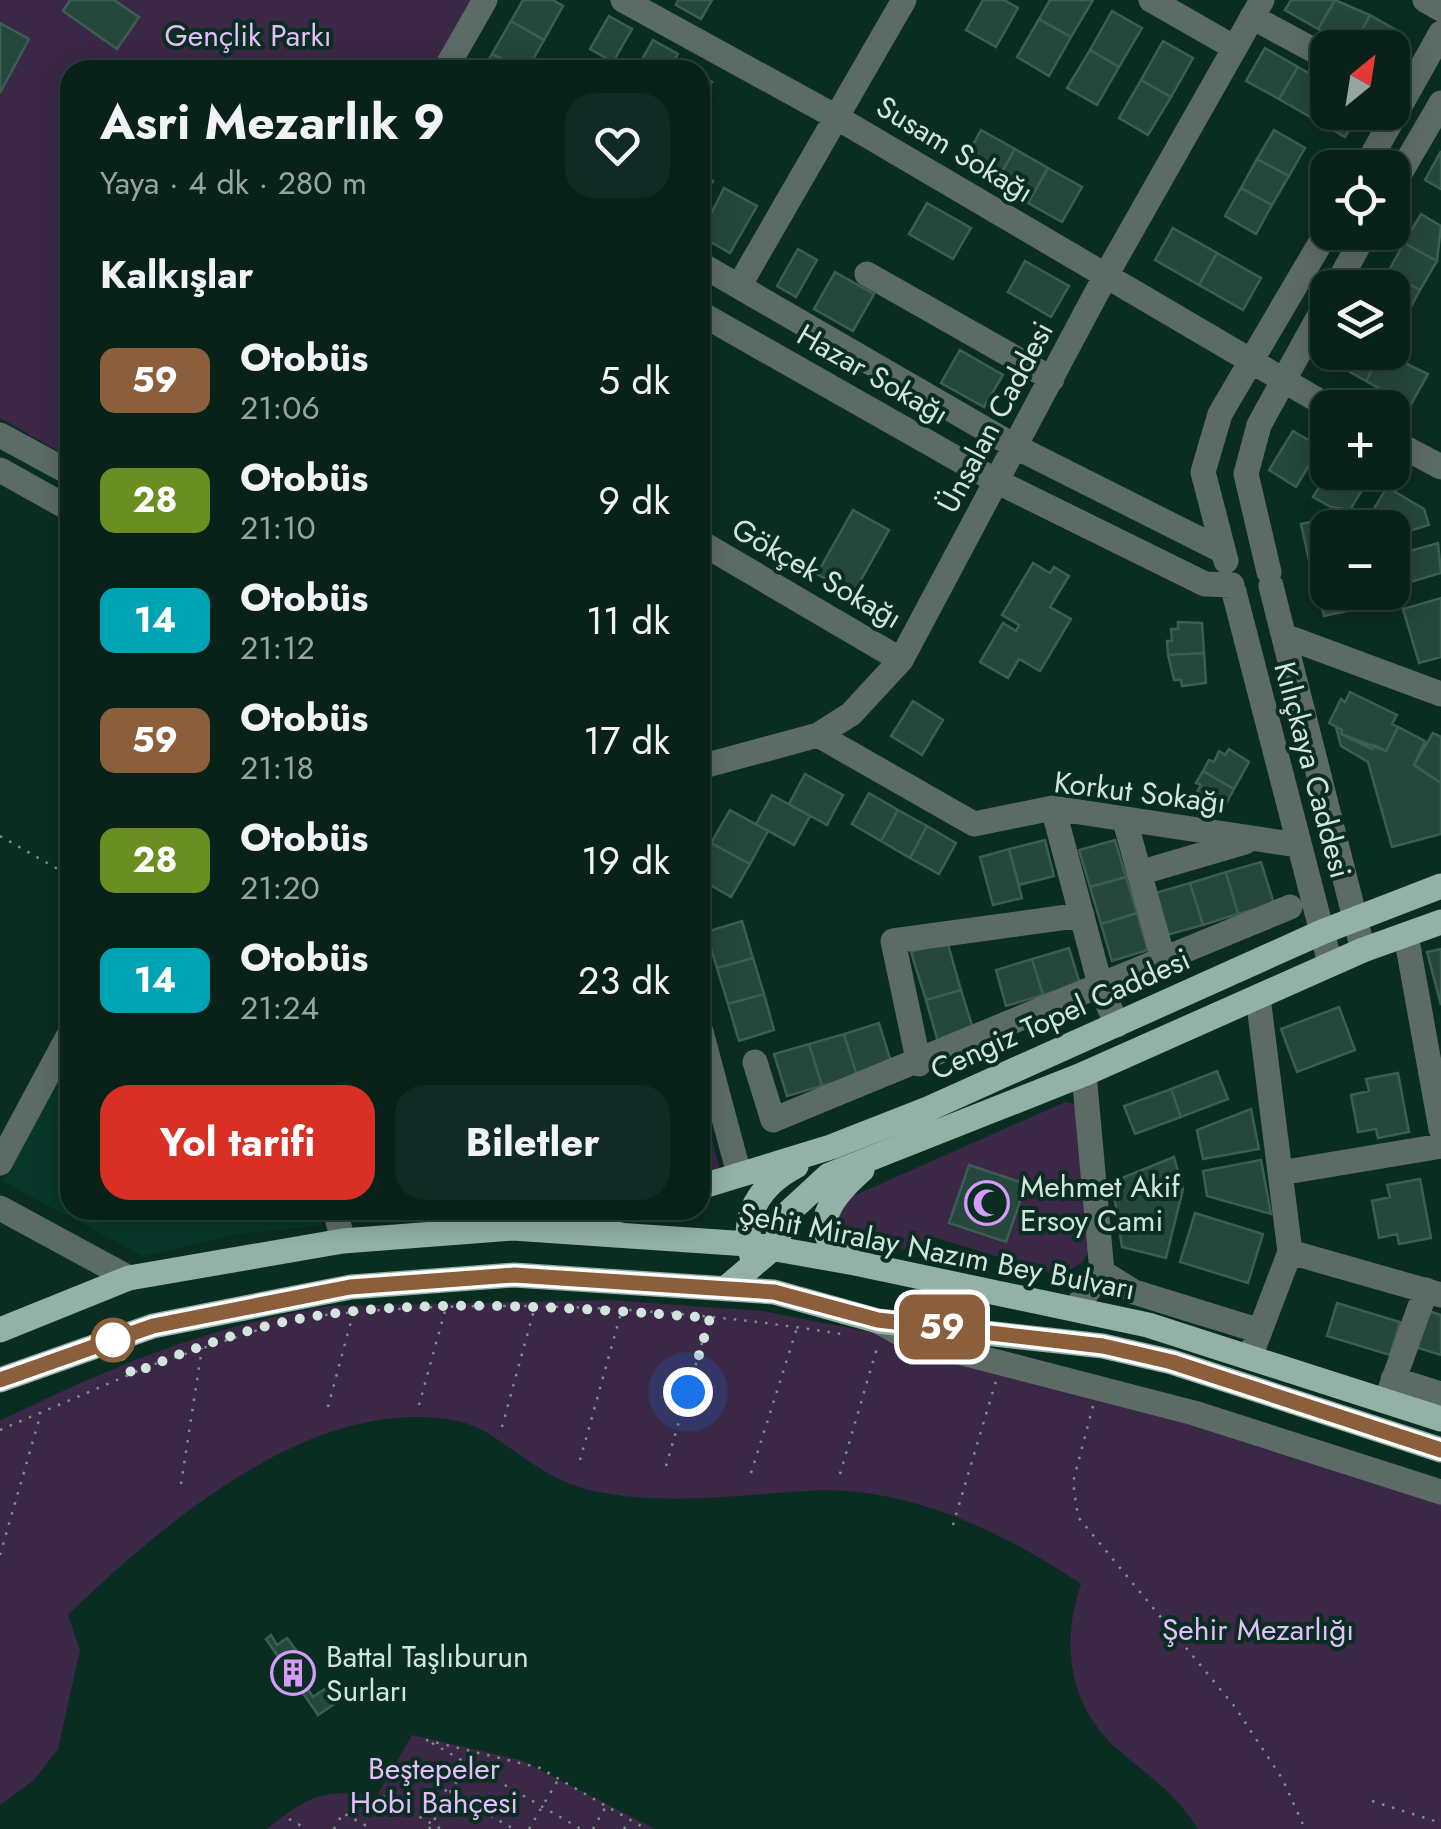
<!DOCTYPE html>
<html lang="tr">
<meta charset="utf-8">
<style>
body{margin:0;font-family:Jost,sans-serif;background:#112a23;color:#f1f3f6;height:100vh;display:flex;flex-direction:column;font-size:38px;white-space:nowrap}
*{box-sizing:border-box;margin:0}
p{font-size:32px;color:#98a4a2}
.icon{flex:none;width:55px;height:55px;fill:none;stroke:currentColor;stroke-width:2;stroke-linecap:round;stroke-linejoin:round}
.map{position:relative;flex:1;overflow:hidden}
.details{position:absolute;left:60px;top:60px;width:650px;height:1160px;display:flex;flex-direction:column;background:#08221a;border-radius:30px;box-shadow:0 5px 25px #0003,0 0 0 2px #293f39}
.details>*{flex:none}
.badge{padding:0 20px;border-radius:15px;font-size:35px;line-height:65px}
.needle{width:65px;rotate:30deg}
.controls{position:absolute;left:1310px;top:30px;display:grid;gap:20px}
.controls a{display:grid;place-items:center;width:100px;height:100px;border-radius:20px;background:#08221a;box-shadow:0 5px 25px #0003,0 0 0 2px #293f39;font-size:50px}
.you{position:absolute;width:50px;height:50px;margin:-25px;border:8px solid #fff;border-radius:50%;background:#1a73e8;box-shadow:0 0 0 15px #1a73e833}
.map>.badge{position:absolute;translate:-50% -50%;box-shadow:0 0 0 5px #fff}
h2{padding:0 40px;font-size:38px;line-height:90px}
.round{display:grid;place-items:center;flex:none;width:105px;height:105px;border-radius:30px;background:#112a23}
.overview{display:flex;align-items:center;justify-content:space-between;height:170px;padding:0 40px}
h1{font-size:48px;font-weight:700;line-height:75px}
.action{display:flex;gap:20px;margin-top:auto;padding:20px 40px}
.action a{flex:1;height:115px;border-radius:30px;background:#d93025;color:#fff;font-size:40px;font-weight:700;line-height:115px;text-align:center}
.action a+a{background:#112a23;color:#f1f3f6}
ul{padding:0;list-style:none}
li{display:flex;align-items:center;gap:30px;height:120px;padding:0 40px}
li div{flex:1}
li b{display:block;font-size:38px}
li em{font-style:normal}
li .badge{min-width:110px;font-weight:700;text-align:center}
.map>svg:first-child{display:block}
.built{fill:#08372a}
.green{fill:#3b2746}
.building{fill:#26473c;stroke:#3c5e52;stroke-width:2.5}
.lines{fill:none;stroke-linecap:round;stroke-linejoin:round}
.path{stroke:#789289;stroke-width:2.5;stroke-dasharray:2.5 8;stroke-linecap:butt}
.minor{stroke:#5d6b66;stroke-width:25}
.major{stroke:#93b1a6;stroke-width:25}
.line-casing{stroke:#fff;stroke-width:22}
.line{stroke:#8b5e3c;stroke-width:15}
.walk{stroke:#d2e4dd;stroke-width:10;stroke-dasharray:0 18}
.stop-dot{fill:#fff;stroke:#8b5e3c;stroke-width:5}
.labels{text-anchor:middle;dominant-baseline:central;stroke-width:8;stroke-linejoin:round;paint-order:stroke}
.park-label{font-size:30px;fill:#e4bdfb;stroke:#0a2d22}
.street-label{font-size:30px;fill:#d2e4dd;stroke:#0a2d22}
.poi-label{font-size:30px;fill:#d2e4dd;stroke:#0a2d22;text-anchor:start}
</style>
<div class="map">
<svg width="1441" height="1829" viewBox="0 0 1441 1829">
<rect width="100%" height="100%" fill="#0a2d22"/>
<path class="built" d="M 70,1059 L 70,1210 L 319,1210 L 322,1225 L 234,1235 L 143,1256 L 2,1181 Z"/>
<path class="green" d="M 0,0 L 476,0 L 436,70 L 70,70 L 70,458 L 0,418 Z
M 700,1095 L 726,1192 L 700,1198 Z
M 1065,1102 L 1076,1104 L 1088,1252 L 1083,1262 L 1059,1276 L 927,1235 L 923,1254 L 841,1233 C 835,1216 840,1207 853,1196 Z
M 610,1300 L 762,1311 L 891,1336 L 1441,1499 L 1441,1829 L 1198,1829 C 1176,1793 1147,1775 1116,1748 C 1068,1704 1061,1642 1081,1584 C 1003,1531 903,1484 806,1491 C 736,1495 664,1506 594,1491 C 551,1482 525,1457 489,1434 C 456,1412 400,1415 363,1423 C 257,1445 144,1541 68,1615 L 80,1650 L 58,1749 L 34,1780 L 0,1805 L 0,1421 C 110,1367 206,1327 329,1306 Z
M 412,1735 L 521,1760 L 655,1829 L 267,1829 C 308,1796 324,1787 376,1797 Z"/>
<path class="building" d="M 70,0 L 114,0 L 139,17 L 117,49 L 63,11 Z
M 523,0 L 553,0 L 563,6 L 544,40 L 511,21 Z
M 678,0 L 712,0 L 701,19 L 676,5 Z
M 983,0 L 1004,0 L 1018,8 L 996,47 L 966,30 Z
M 1050,0 L 1093,0 L 1071,37 L 1039,19 Z
M 1291,0 L 1335,0 L 1318,29 L 1285,10 Z
M 1335,0 L 1370,15 L 1352,48 L 1318,29 Z
M 1112,11 L 1142,28 L 1119,67 L 1090,50 Z
M 1370,15 L 1403,34 L 1392,52 L 1392,48 L 1352,48 Z
M 609,16 L 632,29 L 613,62 L 590,49 Z
M 1039,19 L 1071,37 L 1049,76 L 1017,57 Z
M 511,21 L 544,40 L 527,70 L 492,54 Z
M 0,23 L 29,39 L 0,93 Z
M 653,40 L 678,54 L 669,70 L 636,70 Z
M 1163,41 L 1193,58 L 1171,97 L 1141,80 Z
M 1265,48 L 1298,67 L 1279,99 L 1246,81 Z
M 1090,50 L 1119,67 L 1097,105 L 1067,88 Z
M 492,54 L 519,70 L 483,70 Z
M 1298,67 L 1328,84 L 1312,118 L 1279,99 Z
M 700,75 L 712,82 L 700,104 Z
M 1141,80 L 1171,97 L 1148,135 L 1119,118 Z
M 1328,91 L 1328,112 L 1359,112 L 1345,137 L 1312,118 Z
M 981,130 L 1015,149 L 995,184 L 962,165 Z
M 1274,130 L 1305,148 L 1289,176 L 1257,159 Z
M 1015,149 L 1048,168 L 1028,203 L 995,184 Z
M 1441,151 L 1441,189 L 1425,180 Z
M 1257,159 L 1289,176 L 1272,205 L 1241,188 Z
M 1048,168 L 1082,187 L 1062,222 L 1028,203 Z
M 700,174 L 713,181 L 700,203 Z
M 724,188 L 757,206 L 730,253 L 700,236 Z
M 1241,188 L 1272,205 L 1256,234 L 1225,216 Z
M 927,203 L 971,228 L 953,259 L 909,234 Z
M 1421,214 L 1441,226 L 1437,261 L 1404,243 Z
M 1173,228 L 1217,253 L 1199,285 L 1155,260 Z
M 1404,243 L 1437,261 L 1420,290 L 1388,272 Z
M 798,249 L 817,260 L 796,297 L 777,286 Z
M 1217,253 L 1261,278 L 1243,310 L 1199,285 Z
M 1025,261 L 1069,286 L 1051,317 L 1008,292 Z
M 835,272 L 874,294 L 853,331 L 814,309 Z
M 1388,272 L 1420,290 L 1404,319 L 1392,313 L 1392,288 L 1379,288 Z
M 1328,346 L 1328,352 L 1382,352 L 1366,381 L 1322,356 Z
M 960,350 L 1003,375 L 984,407 L 941,383 Z
M 1382,352 L 1428,374 L 1410,406 L 1366,381 Z
M 1293,431 L 1320,447 L 1296,487 L 1269,470 Z
M 1328,472 L 1362,472 L 1370,477 L 1350,510 L 1331,507 L 1313,497 Z
M 1387,487 L 1424,509 L 1429,525 L 1392,536 L 1392,528 L 1363,527 Z
M 853,510 L 889,530 L 853,594 L 817,574 Z
M 1315,521 L 1316,526 L 1332,522 L 1334,528 L 1328,528 L 1328,562 L 1310,565 L 1301,524 Z
M 1438,543 L 1441,573 L 1397,586 L 1392,556 Z
M 1033,563 L 1050,573 L 1054,567 L 1069,576 L 1050,607 L 1071,619 L 1040,671 L 1019,659 L 1008,678 L 980,662 L 1003,623 L 1016,631 L 1019,625 L 1002,615 Z
M 1328,587 L 1328,592 L 1367,592 L 1370,606 L 1324,616 L 1318,589 Z
M 1441,598 L 1441,657 L 1419,663 L 1403,609 Z
M 1178,622 L 1202,623 L 1204,653 L 1168,655 L 1167,641 L 1172,641 L 1171,629 L 1178,629 Z
M 1204,653 L 1206,683 L 1182,686 L 1181,680 L 1174,680 L 1168,655 Z
M 1350,692 L 1397,715 L 1392,724 L 1398,727 L 1386,751 L 1341,734 L 1342,730 L 1329,723 L 1341,699 L 1345,702 Z
M 913,701 L 943,720 L 922,755 L 891,736 Z
M 1336,727 L 1342,730 L 1341,734 L 1372,749 L 1374,745 L 1386,751 L 1398,727 L 1425,741 L 1414,765 L 1441,783 L 1441,834 L 1392,847 L 1368,762 L 1341,746 Z
M 1433,733 L 1441,737 L 1441,783 L 1414,765 Z
M 1229,749 L 1249,762 L 1234,789 L 1203,771 L 1209,760 L 1214,762 L 1219,751 L 1225,755 Z
M 1203,771 L 1234,789 L 1220,815 L 1198,805 L 1201,799 L 1195,796 L 1201,785 L 1196,783 Z
M 805,774 L 843,795 L 827,825 L 789,804 Z
M 869,793 L 898,810 L 881,841 L 852,824 Z
M 772,795 L 810,816 L 794,845 L 756,824 Z
M 730,810 L 768,831 L 750,864 L 711,843 Z
M 898,810 L 927,826 L 910,858 L 881,841 Z
M 927,826 L 956,843 L 939,874 L 910,858 Z
M 1045,840 L 1054,876 L 1019,885 L 1009,849 Z
M 1115,840 L 1126,877 L 1090,887 L 1079,850 Z
M 711,843 L 750,864 L 731,897 L 700,879 L 700,864 Z
M 1009,849 L 1022,898 L 993,905 L 980,857 Z
M 1261,862 L 1274,904 L 1238,914 L 1226,872 Z
M 1226,872 L 1238,914 L 1203,925 L 1190,883 Z
M 1126,877 L 1137,913 L 1101,924 L 1090,887 Z
M 1190,883 L 1203,925 L 1167,935 L 1155,893 Z
M 1137,913 L 1148,950 L 1112,961 L 1101,924 Z
M 742,921 L 753,958 L 717,968 L 706,932 Z
M 947,941 L 961,990 L 926,1000 L 911,952 Z
M 1069,948 L 1080,984 L 1043,995 L 1032,959 Z
M 1441,949 L 1441,1005 L 1427,952 Z
M 753,958 L 764,994 L 728,1004 L 717,968 Z
M 1032,959 L 1043,995 L 1006,1006 L 996,970 Z
M 961,990 L 976,1038 L 940,1049 L 926,1000 Z
M 764,994 L 774,1030 L 739,1041 L 728,1004 Z
M 1339,1007 L 1355,1050 L 1297,1072 L 1281,1029 Z
M 879,1023 L 892,1065 L 857,1076 L 844,1034 Z
M 844,1034 L 857,1076 L 822,1086 L 809,1044 Z
M 809,1044 L 822,1086 L 787,1096 L 774,1054 Z
M 1217,1071 L 1228,1099 L 1181,1117 L 1171,1089 Z
M 1398,1073 L 1409,1132 L 1378,1138 L 1376,1129 L 1358,1132 L 1351,1095 L 1369,1091 L 1366,1079 Z
M 1171,1089 L 1181,1117 L 1135,1134 L 1124,1106 Z
M 70,1105 L 70,1132 L 59,1126 Z
M 1251,1109 L 1259,1149 L 1203,1159 L 1197,1130 Z
M 1174,1157 L 1183,1189 L 1166,1258 L 1122,1247 L 1112,1182 Z
M 1261,1160 L 1271,1214 L 1207,1196 L 1203,1171 Z
M 969,1165 L 1026,1184 L 1006,1242 L 949,1223 Z
M 1420,1179 L 1431,1238 L 1399,1244 L 1397,1234 L 1379,1238 L 1372,1201 L 1390,1197 L 1387,1185 Z
M 1195,1213 L 1263,1234 L 1248,1283 L 1180,1262 Z
M 1337,1303 L 1400,1322 L 1390,1355 L 1327,1336 Z
M 1426,1310 L 1441,1315 L 1441,1355 L 1415,1347 Z
M 271,1635 L 277,1645 L 287,1638 L 296,1650 L 286,1657 L 313,1697 L 326,1688 L 336,1703 L 318,1715 L 266,1639 Z"/>
<g class="lines">
<path class="path" d="M 0,836 L 70,876
M 325,1315 C 494,1297 674,1307 841,1334
M 419,1405 L 445,1311
M 1093,1406 L 1073,1482 L 1078,1517 L 1235,1707 L 1283,1780 L 1305,1829
M 328,1407 L 353,1314
M 502,1427 L 534,1310
M 0,1430 L 152,1365 L 273,1325
M 580,1460 L 621,1313
M 666,1466 L 709,1319
M 751,1473 L 797,1328
M 840,1474 L 877,1348
M 181,1484 L 202,1348
M 953,1525 L 996,1381
M 0,1555 L 41,1413
M 426,1740 L 540,1768 L 646,1829
M 432,1743 L 581,1829
M 399,1764 L 514,1829
M 383,1796 L 441,1829
M 1372,1801 L 1441,1823
M 289,1819 L 307,1829
M 334,1829 L 343,1813 L 372,1829
M 429,1829 L 466,1765
M 529,1829 L 558,1780
M 593,1829 L 605,1808
M 624,1829 L 629,1821"/>
<path class="minor" d="M 623,0 L 836,117 L 1331,408
M 1151,0 L 1235,48
M 1425,0 L 1441,9
M 1252,17 L 1328,58
M 445,70 L 485,0
M 1365,168 L 1441,33
M 1392,187 L 1441,103
M 700,264 L 1016,447 L 1223,551
M 867,274 L 1052,379
M 739,286 L 904,0
M 1335,288 L 1366,232
M 700,313 L 998,482 L 1205,584 L 1232,585
M 0,435 L 70,473
M 1392,441 L 1441,467
M 0,470 L 70,509
M 700,542 L 901,660
M 1226,561 L 1203,472 L 1220,414 L 1328,230
M 1269,572 L 1246,474 L 1259,425 L 1328,300
M 1271,586 L 1363,950
M 1234,592 L 1330,963
M 1287,637 L 1441,694
M 818,735 L 974,824 L 1053,808 L 1298,845
M 700,767 L 818,735 L 851,714 L 901,660 L 1105,277 L 1262,0
M 1053,808 L 1101,988 L 1117,1025
M 1125,821 L 1164,962
M 1139,873 L 1245,842
M 1406,935 L 1441,1129
M 700,1028 L 739,1174
M 755,1062 L 773,1120 L 1290,907
M 919,1064 L 893,941 L 1082,915
M 0,1163 L 70,1033
M 1280,1173 L 1441,1146
M 0,1208 L 129,1278
M 335,1210 L 343,1241
M 1290,1252 L 1441,1295
M 1102,1272 L 1134,1292 L 1260,1331
M 1075,1309 L 1102,1272 L 1084,1074
M 878,1321 L 912,1340 L 1194,1413 L 1441,1492
M 1250,1357 L 1290,1252 L 1258,997
M 1393,1379 L 1441,1394
M 1386,1401 L 1426,1290"/>
<path class="major" d="M 700,1187 L 831,1147 L 928,1109 L 1322,932 L 1441,886
M 557,1221 L 621,1210
M 753,1259 C 738,1217 760,1185 796,1166
M 855,1263 C 803,1233 828,1200 862,1170
M 726,1288 L 772,1249 L 790,1211 L 829,1175 L 1084,1074 L 1363,950 L 1441,922
M 0,1330 L 129,1278 L 343,1241 L 513,1228 L 748,1244 L 855,1263 L 1148,1325 L 1441,1419
M 0,1380 L 153,1326 L 351,1287 L 514,1275 L 774,1292 L 878,1321 L 1103,1346 L 1172,1362 L 1441,1450"/>
</g>
<g class="lines">
<g class="line-casing">
<path id="line" d="M 0,1380 L 153,1326 L 350,1287 L 514,1275 L 774,1292 L 878,1320 L 1103,1346 L 1172,1362 L 1441,1450"/>
</g>
<use href="#line" class="line"/>
<path class="walk" d="M 113,1340 L 132,1374 C 185,1351 241,1330 298,1319 C 420,1296 585,1308 710,1318 L 688,1392"/>
</g>
<defs>
<g id="mosque-ring" transform="scale(2.25)"><circle r="9.5" fill="#0a2d22" stroke="#d69bf9" stroke-width="1.5"/><path d="M3.5-4.9A6 6 0 1 0 3.5 4.9A5 5 0 1 1 3.5-4.9Z" fill="#d69bf9"/></g>
<g id="building-ring" transform="scale(2.25)"><circle r="9.5" fill="#0a2d22" stroke="#d69bf9" stroke-width="1.5"/><path d="M-4-6H4V6H1V3H-1V6H-4ZM-2.5-4.3h1.7v1.8h-1.7ZM.8-4.3h1.7v1.8H.8ZM-2.5-1h1.7V.8h-1.7ZM.8-1h1.7V.8H.8Z" fill="#d69bf9"/></g>
</defs>
<g fill-rule="evenodd">
<use href="#mosque-ring" x="987" y="1203"/>
<use href="#building-ring" x="293" y="1673"/>
</g>
<circle class="stop-dot" cx="113" cy="1340" r="20"/>
<g class="labels">
<g class="park-label">
<text x="248" y="35">Gençlik Parkı</text>
<text x="1258" y="1629">Şehir Mezarlığı</text>
<text x="434" y="1768">Beştepeler<tspan x="434" dy="34">Hobi Bahçesi</tspan></text>
</g>
<g class="street-label">
<text transform="translate(955 149) rotate(31)">Susam Sokağı</text>
<text transform="translate(873 374) rotate(30)">Hazar Sokağı</text>
<text transform="translate(995 417) rotate(-62)">Ünsalan Caddesi</text>
<text transform="translate(817 573) rotate(30)">Gökçek Sokağı</text>
<text transform="translate(1313 770) rotate(75)">Kılıçkaya Caddesi</text>
<text transform="translate(1140 792) rotate(7)">Korkut Sokağı</text>
<text transform="translate(1060 1014) rotate(-24)">Cengiz Topel Caddesi</text>
<text transform="translate(937 1251) rotate(11)">Şehit Miralay Nazım Bey Bulvarı</text>
</g>
<g class="poi-label">
<text x="1020" y="1186">Mehmet Akif<tspan x="1020" dy="34">Ersoy Cami</tspan></text>
<text x="326" y="1656">Battal Taşlıburun<tspan x="326" dy="34">Surları</tspan></text>
</g>
</g>
</svg>
<div class="controls">
<a><svg class="needle" viewBox="-14 -14 28 28"><path d="M0-13l5 13h-10z" fill="#e53935"/><path d="M0 13l5-13h-10z" fill="#98a4a2"/></svg></a>
<a><svg class="icon" aria-label="locate" viewBox="0 0 24 24"><circle cx="12" cy="12" r="6"/><path d="M12 2v4M12 18v4M2 12h4M18 12h4"/></svg></a>
<a><svg class="icon" aria-label="layers" viewBox="0 0 24 24"><path d="M12 4l9 5-9 5-9-5zM3 14l9 5 9-5"/></svg></a>
<a>+</a>
<a>−</a>
</div>
<div class="you" style="left:688px;top:1392px"></div>
<b class="badge" style="left:942px;top:1327px;background:#8b5e3c;color:#fff">59</b>
<section class="details">
<div class="overview"><div><h1>Asri Mezarlık 9</h1><p>Yaya · 4 dk · 280 m</p></div><a class="round"><svg class="icon" aria-label="heart" viewBox="0 0 24 24"><path d="M12 20l-8-8c-3-5 5-10 8-4 3-6 11-1 8 4z"/></svg></a></div>
<h2>Kalkışlar</h2>
<ul>
<li><span class="badge" style="background:#8b5e3c;color:#fff">59</span><div><b>Otobüs</b><p>21:06</p></div><em>5 dk</em></li>
<li><span class="badge" style="background:#6b8e23;color:#fff">28</span><div><b>Otobüs</b><p>21:10</p></div><em>9 dk</em></li>
<li><span class="badge" style="background:#00a3b4;color:#fff">14</span><div><b>Otobüs</b><p>21:12</p></div><em>11 dk</em></li>
<li><span class="badge" style="background:#8b5e3c;color:#fff">59</span><div><b>Otobüs</b><p>21:18</p></div><em>17 dk</em></li>
<li><span class="badge" style="background:#6b8e23;color:#fff">28</span><div><b>Otobüs</b><p>21:20</p></div><em>19 dk</em></li>
<li><span class="badge" style="background:#00a3b4;color:#fff">14</span><div><b>Otobüs</b><p>21:24</p></div><em>23 dk</em></li>
</ul>
<div class="action"><a>Yol tarifi</a><a>Biletler</a></div>
</section>
</div>
